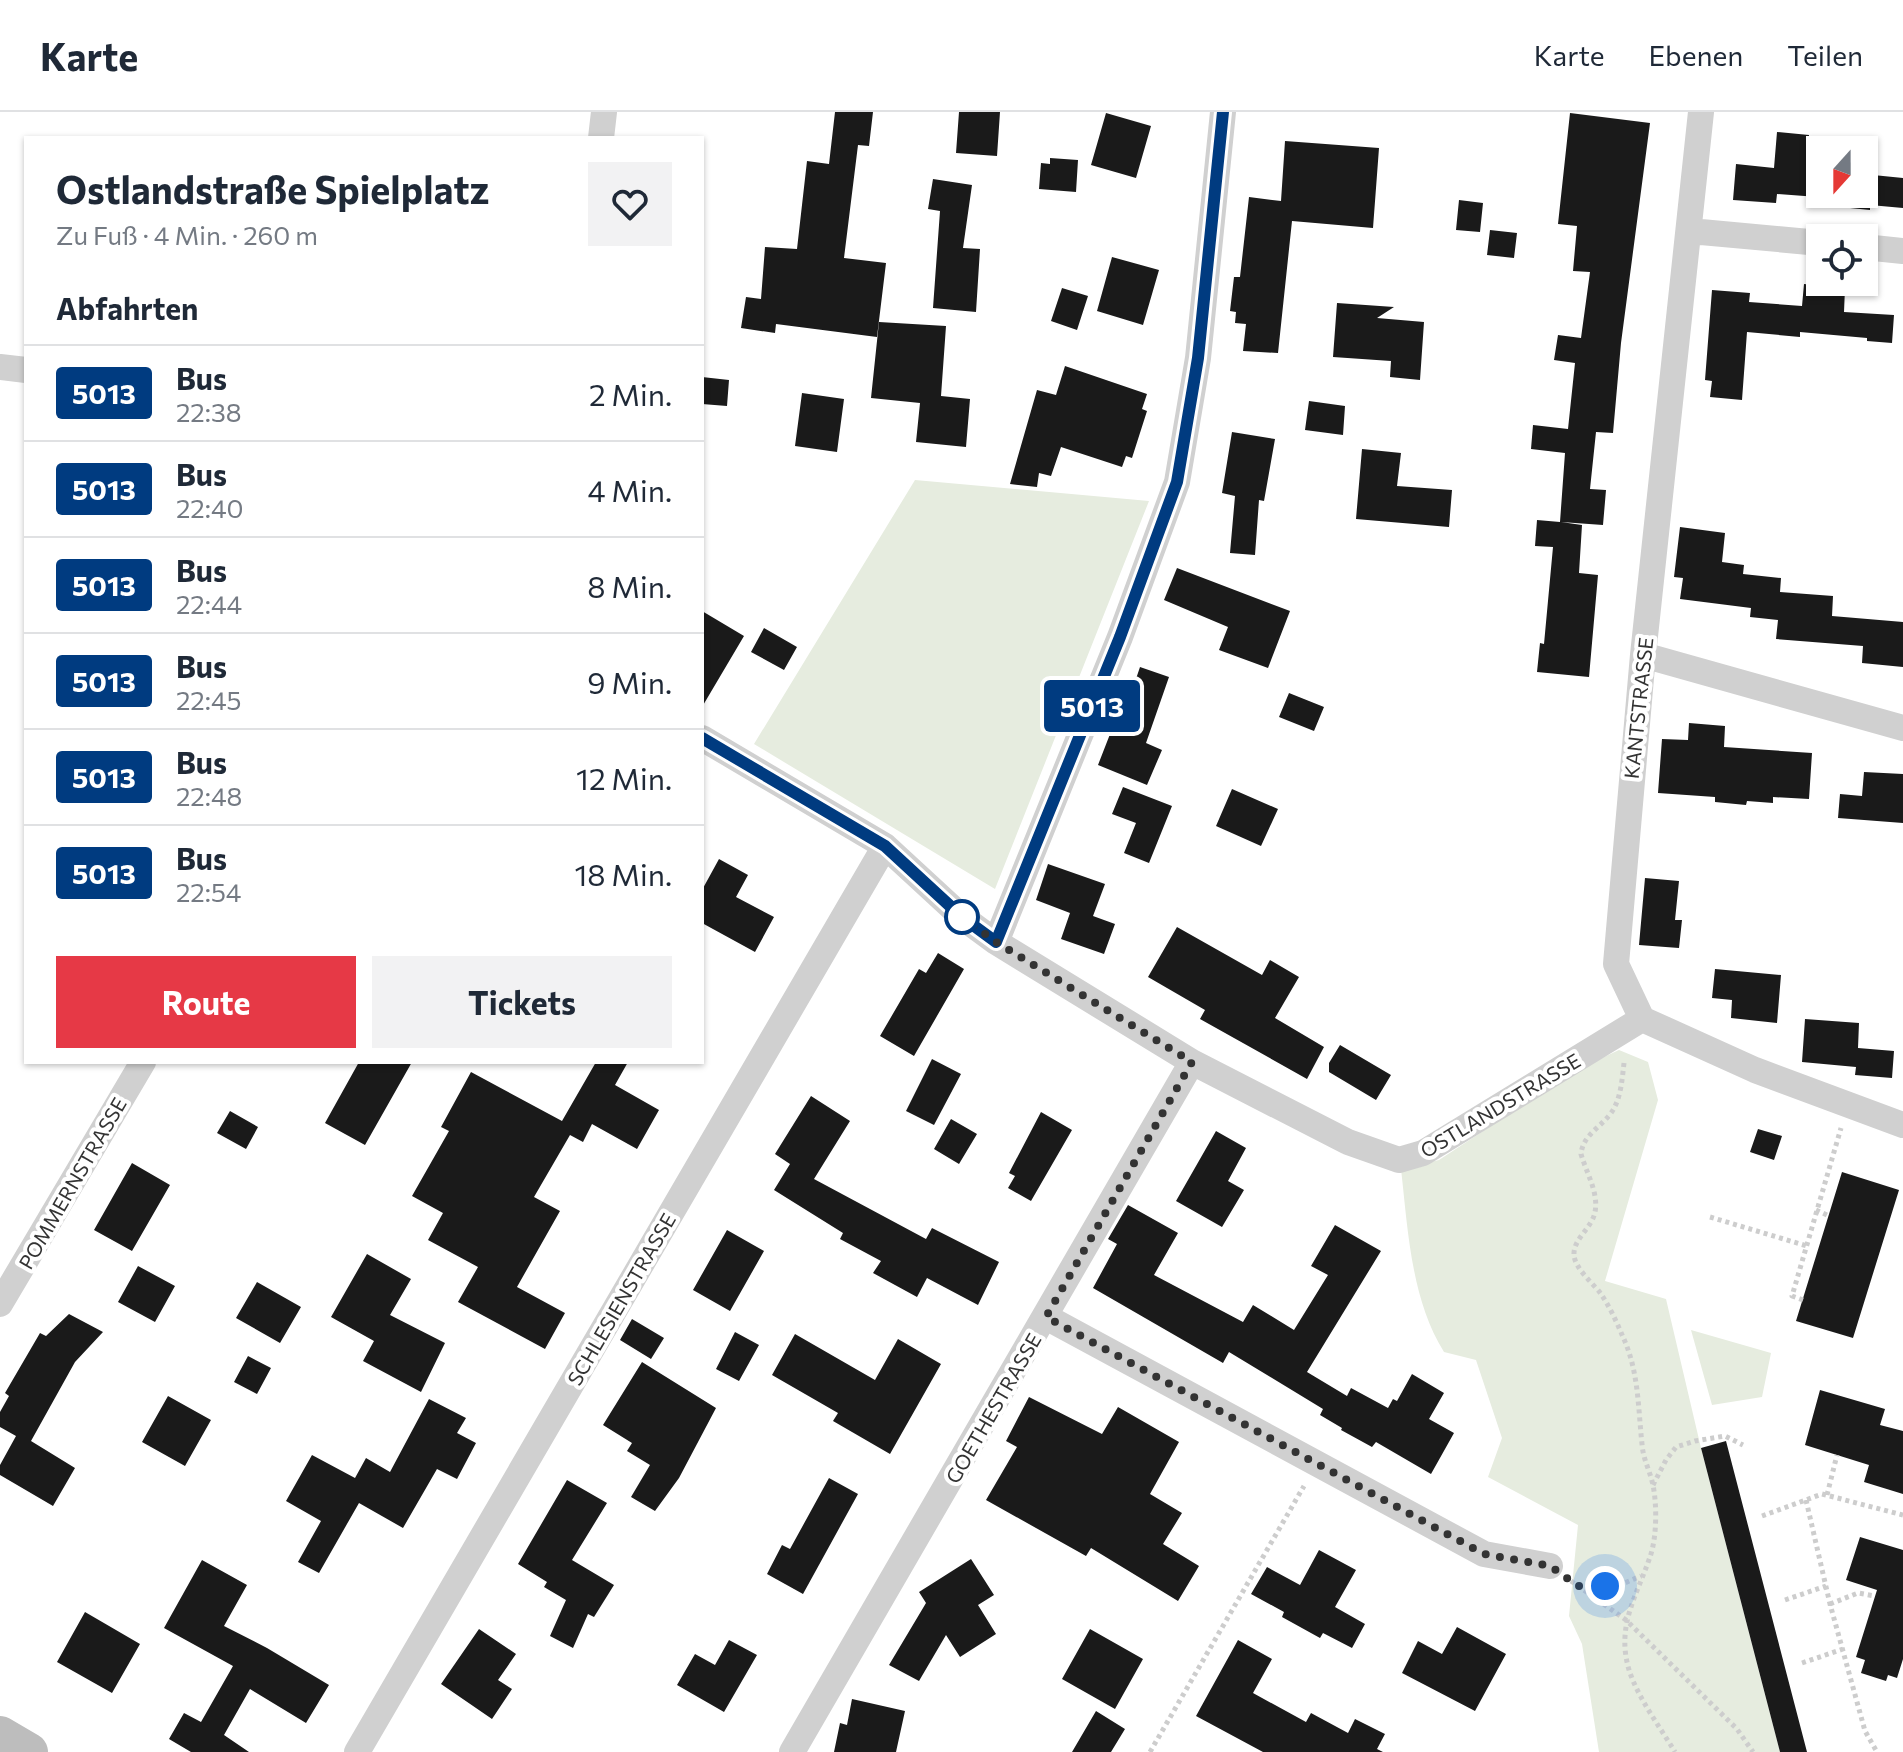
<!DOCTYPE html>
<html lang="de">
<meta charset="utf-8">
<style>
body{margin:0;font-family:Commissioner,sans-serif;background:#f2f2f3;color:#1f2937;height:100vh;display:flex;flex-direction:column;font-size:30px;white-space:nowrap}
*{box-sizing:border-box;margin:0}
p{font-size:26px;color:#747a83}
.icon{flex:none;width:44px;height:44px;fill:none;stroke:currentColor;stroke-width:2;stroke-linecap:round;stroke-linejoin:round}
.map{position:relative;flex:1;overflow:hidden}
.details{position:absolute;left:24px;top:24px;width:680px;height:928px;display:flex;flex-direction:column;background:#fff;border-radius:0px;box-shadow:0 2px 6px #0004}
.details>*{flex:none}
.badge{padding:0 16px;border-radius:6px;font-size:28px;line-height:52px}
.needle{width:52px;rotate:201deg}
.controls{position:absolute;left:1806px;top:24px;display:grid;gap:16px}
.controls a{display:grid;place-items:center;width:72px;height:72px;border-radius:0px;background:#fff;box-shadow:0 2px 6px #0004;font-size:40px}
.you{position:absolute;width:40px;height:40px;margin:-20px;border:6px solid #fff;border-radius:50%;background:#1a73e8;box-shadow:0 0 0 12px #1a73e833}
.map>.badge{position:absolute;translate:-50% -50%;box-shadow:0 0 0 4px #fff}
h2{padding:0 32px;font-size:30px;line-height:72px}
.round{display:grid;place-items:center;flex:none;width:84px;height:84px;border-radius:0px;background:#f2f2f3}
.headline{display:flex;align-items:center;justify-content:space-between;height:136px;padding:0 32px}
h1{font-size:38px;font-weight:700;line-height:60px}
.primary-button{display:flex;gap:16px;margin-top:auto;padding:16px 32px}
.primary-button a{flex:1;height:92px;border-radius:0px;background:#e63946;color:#fff;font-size:32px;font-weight:700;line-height:92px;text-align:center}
.primary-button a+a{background:#f2f2f3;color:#1f2937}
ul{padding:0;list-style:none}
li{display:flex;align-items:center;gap:24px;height:96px;padding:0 32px;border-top:2px solid #e0e1e3}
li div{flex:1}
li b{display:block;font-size:30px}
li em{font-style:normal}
li .badge{min-width:88px;font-weight:700;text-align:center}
header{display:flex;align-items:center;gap:48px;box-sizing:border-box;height:112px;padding:0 40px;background:#fff;border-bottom:2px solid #e0e1e3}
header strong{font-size:38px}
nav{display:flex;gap:44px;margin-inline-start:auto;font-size:28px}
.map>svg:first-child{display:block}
.green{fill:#e6ecdf}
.building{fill:#1a1a1a}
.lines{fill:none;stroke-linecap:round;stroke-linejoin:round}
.path{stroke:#cdcdcd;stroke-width:5;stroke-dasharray:4 4;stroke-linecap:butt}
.street{stroke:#d0d0d0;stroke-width:26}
.secondary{stroke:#bdbdbd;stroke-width:38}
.line-casing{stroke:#fff;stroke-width:18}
.line{stroke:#003b80;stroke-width:12}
.walk{stroke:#333;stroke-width:8;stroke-dasharray:0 14.4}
.stop-dot{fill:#fff;stroke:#003b80;stroke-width:4}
.labels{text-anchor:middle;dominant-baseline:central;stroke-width:8;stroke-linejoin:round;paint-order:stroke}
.street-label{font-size:20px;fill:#333;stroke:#fff}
</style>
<header>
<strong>Karte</strong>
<nav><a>Karte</a><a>Ebenen</a><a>Teilen</a></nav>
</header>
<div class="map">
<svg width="1903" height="1640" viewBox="0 0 1903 1640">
<rect width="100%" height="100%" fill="#fff"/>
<path class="green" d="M 915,368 L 1149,389 L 995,777 L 754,632 Z
M 1619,938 L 1648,950 L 1658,988 L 1605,1169 L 1666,1187 L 1701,1336 L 1780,1640 L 1599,1640 L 1582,1532 L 1569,1504 L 1578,1413 L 1488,1365 L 1502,1326 L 1476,1248 L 1444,1240 C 1411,1187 1408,1118 1401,1057 L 1439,1048 L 1578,957 Z
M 1691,1218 L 1771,1241 L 1762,1285 L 1712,1293 Z"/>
<path class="building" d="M 835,0 L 873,0 L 869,34 L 858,33 L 844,146 L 886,151 L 877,225 L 776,212 L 775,221 L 741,216 L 746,185 L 761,187 L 765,135 L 797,137 L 807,49 L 829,52 Z
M 959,0 L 1000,0 L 997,44 L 956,41 Z
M 1106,1 L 1151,14 L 1136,66 L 1091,53 Z
M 1570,1 L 1650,11 L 1621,231 L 1613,321 L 1596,320 L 1590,377 L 1606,378 L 1603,413 L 1561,410 L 1582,413 L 1579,461 L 1598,463 L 1589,565 L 1537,560 L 1540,531 L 1544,532 L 1553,435 L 1535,434 L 1537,408 L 1560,410 L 1565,341 L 1531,337 L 1533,313 L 1568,317 L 1575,251 L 1554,248 L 1558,223 L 1581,226 L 1590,160 L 1573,159 L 1577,114 L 1558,112 Z
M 1777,20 L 1809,23 L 1807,48 L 1820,49 L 1820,82 L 1864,82 L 1864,59 L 1873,60 L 1873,63 L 1903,66 L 1903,96 L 1870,93 L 1870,98 L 1830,94 L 1831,86 L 1777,82 L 1776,91 L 1733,88 L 1736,52 L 1774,56 Z
M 1285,29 L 1379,36 L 1373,116 L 1292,109 L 1278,241 L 1243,239 L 1246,212 L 1235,211 L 1236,200 L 1230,199 L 1234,165 L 1240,165 L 1249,85 L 1281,89 Z
M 1050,46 L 1078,48 L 1076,80 L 1039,77 L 1041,51 L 1050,52 Z
M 933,67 L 972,73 L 963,136 L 980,137 L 976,200 L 933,196 L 940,99 L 928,97 Z
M 1459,88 L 1483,91 L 1480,120 L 1456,118 Z
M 1490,118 L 1517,121 L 1514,146 L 1487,143 Z
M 1112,145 L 1159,158 L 1143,213 L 1097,199 Z
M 1804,172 L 1845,176 L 1844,200 L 1894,203 L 1892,231 L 1867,229 L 1867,226 L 1800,220 L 1800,225 L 1747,220 L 1742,288 L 1710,285 L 1712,269 L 1705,268 L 1712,178 L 1750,181 L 1749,190 L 1802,194 Z
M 1062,176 L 1088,184 L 1077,218 L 1051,209 Z
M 1337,191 L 1394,195 L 1377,206 L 1424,210 L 1420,268 L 1390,265 L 1391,249 L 1333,245 Z
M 879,210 L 946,214 L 941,284 L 970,287 L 966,335 L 916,330 L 920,291 L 871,286 Z
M 1065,254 L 1147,282 L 1142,297 L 1147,299 L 1132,346 L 1126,344 L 1122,355 L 1061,335 L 1051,364 L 1039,361 L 1037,375 L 1010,372 L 1037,278 L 1056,283 Z
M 702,265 L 729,268 L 727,294 L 702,292 Z
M 802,281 L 844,287 L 837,340 L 795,334 Z
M 1309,289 L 1345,294 L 1343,323 L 1305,318 Z
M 1232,320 L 1275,327 L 1264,389 L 1259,388 L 1255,443 L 1230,441 L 1235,384 L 1222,381 Z
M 1362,337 L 1401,341 L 1397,374 L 1452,378 L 1449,415 L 1356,407 Z
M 1680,415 L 1725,421 L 1722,450 L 1744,453 L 1743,462 L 1781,466 L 1780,480 L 1833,484 L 1832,504 L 1903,510 L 1903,555 L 1862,551 L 1863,534 L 1776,527 L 1778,508 L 1750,505 L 1751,496 L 1680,487 L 1683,466 L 1674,465 Z
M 1177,456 L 1290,499 L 1268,556 L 1219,538 L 1228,515 L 1164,488 Z
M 702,499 L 744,524 L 702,595 Z
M 764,516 L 797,535 L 784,558 L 751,540 Z
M 1140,555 L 1169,565 L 1146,631 L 1162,638 L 1147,673 L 1098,653 L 1112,617 L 1118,620 Z
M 1289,581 L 1324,595 L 1314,619 L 1279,605 Z
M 1689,611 L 1725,614 L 1724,635 L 1812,641 L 1809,687 L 1773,685 L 1773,691 L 1747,689 L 1746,693 L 1715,690 L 1715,685 L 1658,681 L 1662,627 L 1688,628 Z
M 1864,660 L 1903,662 L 1903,711 L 1838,706 L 1840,682 L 1862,684 Z
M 1123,675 L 1172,694 L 1149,751 L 1124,741 L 1136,711 L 1112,702 Z
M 1232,677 L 1278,697 L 1261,734 L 1216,714 Z
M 719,747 L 748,763 L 736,785 L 774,805 L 755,840 L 702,811 L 702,778 Z
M 1048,752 L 1105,772 L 1093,804 L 1115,812 L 1104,842 L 1061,827 L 1070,801 L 1036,788 Z
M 1645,766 L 1679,769 L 1675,808 L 1682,808 L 1679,836 L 1639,833 Z
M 1177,815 L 1262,863 L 1270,848 L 1299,865 L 1275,906 L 1324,935 L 1307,967 L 1200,907 L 1205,898 L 1148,865 Z
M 938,841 L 964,857 L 914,944 L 880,924 L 919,857 L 926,861 Z
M 1715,857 L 1781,863 L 1777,911 L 1731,906 L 1732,888 L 1712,886 Z
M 1805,907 L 1859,911 L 1858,936 L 1894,939 L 1892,966 L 1855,963 L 1856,955 L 1802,950 Z
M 1340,933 L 1391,963 L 1376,988 L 1329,960 L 1329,951 Z
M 932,947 L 961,962 L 934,1013 L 906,999 Z
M 359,950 L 412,950 L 365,1033 L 325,1011 Z
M 596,950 L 628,950 L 615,973 L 659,998 L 637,1037 L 592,1012 L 583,1030 L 570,1023 L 534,1085 L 560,1099 L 517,1175 L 565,1201 L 545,1237 L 458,1190 L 478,1155 L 428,1128 L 443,1101 L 412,1084 L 449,1019 L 441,1015 L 471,960 L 562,1009 Z
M 811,984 L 850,1009 L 814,1067 L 926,1127 L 932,1116 L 999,1150 L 978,1193 L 927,1166 L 917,1185 L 873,1161 L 881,1149 L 840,1127 L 843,1121 L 774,1078 L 790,1052 L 775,1042 Z
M 230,999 L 258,1015 L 246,1037 L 217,1021 Z
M 1041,1000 L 1072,1018 L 1031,1089 L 1008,1076 L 1015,1064 L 1009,1061 Z
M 951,1007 L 977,1022 L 959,1052 L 934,1037 Z
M 1758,1017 L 1782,1024 L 1774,1048 L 1750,1040 Z
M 1216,1019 L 1246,1036 L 1228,1069 L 1244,1078 L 1222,1115 L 1176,1089 Z
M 132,1051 L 170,1073 L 132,1139 L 94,1118 Z
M 1842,1060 L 1899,1078 L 1853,1226 L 1796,1209 Z
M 1128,1093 L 1178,1121 L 1154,1163 L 1243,1210 L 1253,1193 L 1294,1218 L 1328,1163 L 1311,1154 L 1335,1113 L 1381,1139 L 1307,1260 L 1347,1284 L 1351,1276 L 1388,1296 L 1393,1287 L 1397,1289 L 1412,1262 L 1444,1281 L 1429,1307 L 1454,1321 L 1431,1362 L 1376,1330 L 1372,1335 L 1341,1318 L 1342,1316 L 1320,1303 L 1323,1297 L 1229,1240 L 1223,1251 L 1093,1176 L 1117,1132 L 1108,1127 Z
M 727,1118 L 764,1139 L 730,1199 L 693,1178 Z
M 367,1142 L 411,1167 L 390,1203 L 445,1231 L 421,1280 L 363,1249 L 374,1229 L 331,1205 Z
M 138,1154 L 175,1174 L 155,1210 L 118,1190 Z
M 257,1170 L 301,1195 L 280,1231 L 236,1206 Z
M 69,1202 L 103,1220 L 75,1250 L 31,1329 L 75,1356 L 53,1394 L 0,1363 L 0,1353 L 16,1324 L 0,1315 L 0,1300 L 9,1284 L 5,1281 L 40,1221 L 46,1224 Z
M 632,1207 L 664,1226 L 651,1247 L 620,1228 Z
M 735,1220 L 759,1233 L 739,1269 L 716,1257 Z
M 795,1222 L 875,1268 L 898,1227 L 941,1252 L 890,1342 L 833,1309 L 838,1301 L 772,1263 Z
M 248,1244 L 271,1256 L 257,1282 L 234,1270 Z
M 642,1250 L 716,1296 L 679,1366 L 655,1399 L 631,1385 L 650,1353 L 627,1339 L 632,1331 L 603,1313 Z
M 1820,1278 L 1885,1297 L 1880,1313 L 1903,1319 L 1903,1382 L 1864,1370 L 1869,1353 L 1805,1333 Z
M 168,1284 L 211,1308 L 185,1354 L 142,1330 Z
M 1029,1285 L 1102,1322 L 1118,1295 L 1179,1330 L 1150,1382 L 1182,1401 L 1163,1432 L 1199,1454 L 1178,1489 L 1091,1436 L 1086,1444 L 986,1388 L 1017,1335 L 1006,1329 Z
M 429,1287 L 466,1306 L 457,1321 L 476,1331 L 457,1367 L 437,1357 L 403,1416 L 359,1391 L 319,1461 L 298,1450 L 321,1409 L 286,1389 L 312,1343 L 355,1366 L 366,1346 L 390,1360 Z
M 1726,1329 L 1807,1640 L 1780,1640 L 1701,1336 Z
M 829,1366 L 858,1382 L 803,1482 L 767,1462 L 782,1433 L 790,1437 Z
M 567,1368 L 607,1391 L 572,1448 L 614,1473 L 594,1505 L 588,1502 L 573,1536 L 550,1524 L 566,1488 L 544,1475 L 547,1470 L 518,1452 Z
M 1860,1425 L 1903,1438 L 1903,1547 L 1897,1566 L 1888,1563 L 1886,1569 L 1861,1561 L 1865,1548 L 1856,1545 L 1877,1478 L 1846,1468 Z
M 1319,1438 L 1356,1458 L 1335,1495 L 1365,1512 L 1352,1536 L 1323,1521 L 1320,1526 L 1282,1505 L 1284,1500 L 1251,1482 L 1267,1455 L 1300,1473 Z
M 971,1447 L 994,1483 L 978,1493 L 996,1522 L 960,1545 L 946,1523 L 919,1569 L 889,1553 L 926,1491 L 919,1480 Z
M 202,1448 L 247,1473 L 224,1514 L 267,1536 L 329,1573 L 306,1611 L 250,1577 L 224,1623 L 249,1640 L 191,1640 L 169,1627 L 184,1601 L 201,1610 L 233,1554 L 164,1516 Z
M 85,1500 L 140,1532 L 112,1581 L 57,1550 Z
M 1457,1515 L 1506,1542 L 1475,1599 L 1402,1561 L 1418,1529 L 1442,1542 Z
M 479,1517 L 516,1542 L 498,1568 L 512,1577 L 492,1607 L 441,1572 Z
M 1090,1517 L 1143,1547 L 1115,1597 L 1062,1567 Z
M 729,1528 L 757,1543 L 724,1600 L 677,1573 L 695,1542 L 715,1553 Z
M 1238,1528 L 1272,1547 L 1253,1581 L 1306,1610 L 1311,1601 L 1348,1621 L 1355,1607 L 1385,1622 L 1377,1637 L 1383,1640 L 1263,1640 L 1196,1604 Z
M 852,1587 L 905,1599 L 896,1640 L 834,1640 L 840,1611 L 847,1613 Z
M 1096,1599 L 1125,1617 L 1111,1640 L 1072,1640 Z"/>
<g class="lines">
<path class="path" d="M 1624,951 C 1622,968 1621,987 1611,1001 C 1600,1016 1583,1023 1581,1042 C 1586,1060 1599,1081 1595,1100 C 1592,1116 1573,1127 1574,1143 C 1575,1157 1593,1171 1601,1182 C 1610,1195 1617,1211 1623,1225 C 1639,1260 1638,1296 1642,1332 C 1643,1347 1650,1359 1653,1373 C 1657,1393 1657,1425 1650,1445 C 1636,1486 1615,1515 1630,1561 C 1640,1589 1660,1615 1675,1640
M 1816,1098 L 1829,1104
M 1710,1105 L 1807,1134
M 1803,1188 L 1792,1184 L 1841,1016
M 1653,1373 L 1666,1348 L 1676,1335 L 1695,1329 L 1725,1324 L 1743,1333
M 1827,1383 L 1837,1343
M 1806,1388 L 1830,1492 L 1865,1619 L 1877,1640
M 1762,1404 L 1822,1382 L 1903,1403
M 1571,1469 L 1626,1508 L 1737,1617 L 1753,1640
M 1578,1474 L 1620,1473 L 1641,1464
M 1785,1488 L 1826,1474
M 1830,1492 L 1858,1481 L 1875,1484
M 1802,1551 L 1843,1537
M 1150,1640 L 1304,1374"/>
<path class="street" d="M 1701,0 L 1643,543 L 1616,852 L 1642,907 L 1755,958 L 1903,1013
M 601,26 L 604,0
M 1690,119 L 1820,131
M 1864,135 L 1903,139
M 0,255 L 26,258
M 1643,543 L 1903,616
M 702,626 L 885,734 L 962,805 L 996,830 L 1192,950 L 1348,1030 L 1399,1048 L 1423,1041 L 1642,907
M 996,830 L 1120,525 L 1177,370 L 1198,246 L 1223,0
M 0,1192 L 143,950
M 1046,1205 L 1484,1442 L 1550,1454
M 357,1640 L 885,734
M 792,1640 L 1192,950"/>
<path class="secondary" d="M 0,1623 L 29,1640"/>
</g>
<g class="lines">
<g class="line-casing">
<path id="line" d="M 702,626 L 885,734 L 962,805 L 996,830 L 1120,525 L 1177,370 L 1198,246 L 1223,0"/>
</g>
<use href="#line" class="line"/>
<path class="walk" d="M 962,805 L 996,830 L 1192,950 L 1046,1205 L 1484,1442 L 1550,1454 L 1578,1474 L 1605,1474"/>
</g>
<circle class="stop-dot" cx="962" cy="805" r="16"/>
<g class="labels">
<g class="street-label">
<text transform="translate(1638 596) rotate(-84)">KANTSTRASSE</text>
<text transform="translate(1500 993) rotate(-31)">OSTLANDSTRASSE</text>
<text transform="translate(72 1071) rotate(-60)">POMMERNSTRASSE</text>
<text transform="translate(621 1187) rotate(-60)">SCHLESIENSTRASSE</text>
<text transform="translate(993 1296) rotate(-60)">GOETHESTRASSE</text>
</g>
</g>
</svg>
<div class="controls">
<a><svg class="needle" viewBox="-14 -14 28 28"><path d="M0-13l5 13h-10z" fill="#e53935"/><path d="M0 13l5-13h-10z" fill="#747a83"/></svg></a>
<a><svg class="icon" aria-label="locate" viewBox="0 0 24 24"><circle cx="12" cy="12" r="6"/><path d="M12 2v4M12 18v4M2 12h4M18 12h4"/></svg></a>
</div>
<div class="you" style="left:1605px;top:1474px"></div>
<b class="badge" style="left:1092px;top:594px;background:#003b80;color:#fff">5013</b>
<section class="details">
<div class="headline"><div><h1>Ostlandstraße Spielplatz</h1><p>Zu Fuß · 4 Min. · 260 m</p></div><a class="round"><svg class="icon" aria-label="heart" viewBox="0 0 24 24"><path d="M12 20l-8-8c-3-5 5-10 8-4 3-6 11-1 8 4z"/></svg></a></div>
<h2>Abfahrten</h2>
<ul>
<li><span class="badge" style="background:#003b80;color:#fff">5013</span><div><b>Bus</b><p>22:38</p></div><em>2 Min.</em></li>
<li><span class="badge" style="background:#003b80;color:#fff">5013</span><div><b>Bus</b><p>22:40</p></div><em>4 Min.</em></li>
<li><span class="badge" style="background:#003b80;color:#fff">5013</span><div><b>Bus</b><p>22:44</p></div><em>8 Min.</em></li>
<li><span class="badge" style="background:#003b80;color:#fff">5013</span><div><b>Bus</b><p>22:45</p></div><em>9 Min.</em></li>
<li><span class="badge" style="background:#003b80;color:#fff">5013</span><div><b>Bus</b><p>22:48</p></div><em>12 Min.</em></li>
<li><span class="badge" style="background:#003b80;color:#fff">5013</span><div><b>Bus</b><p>22:54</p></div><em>18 Min.</em></li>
</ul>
<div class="primary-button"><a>Route</a><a>Tickets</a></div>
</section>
</div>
